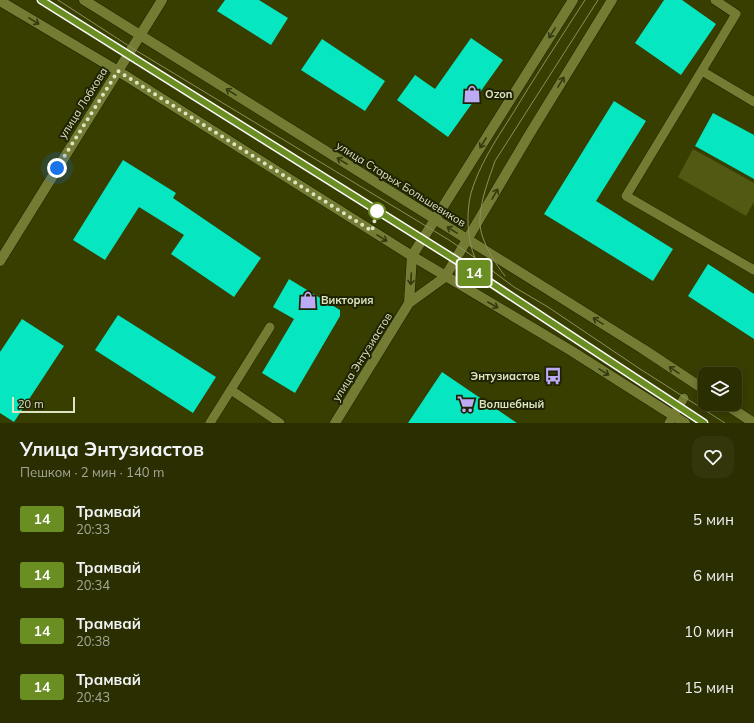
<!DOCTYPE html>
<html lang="ru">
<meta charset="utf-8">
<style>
body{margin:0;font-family:Mulish,sans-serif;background:#32360a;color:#f1f3f6;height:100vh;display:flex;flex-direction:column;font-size:15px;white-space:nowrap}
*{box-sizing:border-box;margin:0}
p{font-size:13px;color:#a5a899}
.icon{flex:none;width:22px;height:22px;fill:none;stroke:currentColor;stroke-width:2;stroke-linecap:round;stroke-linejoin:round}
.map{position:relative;height:423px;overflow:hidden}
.sheet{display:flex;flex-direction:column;background:#2a2e00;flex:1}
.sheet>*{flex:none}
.badge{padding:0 8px;border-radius:3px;font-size:14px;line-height:26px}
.buttons{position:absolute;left:698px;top:367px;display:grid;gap:8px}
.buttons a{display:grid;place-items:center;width:44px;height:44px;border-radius:8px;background:#2a2e00;box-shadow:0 2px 10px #0003,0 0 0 1px #464a22;font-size:20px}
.scale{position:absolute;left:12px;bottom:10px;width:63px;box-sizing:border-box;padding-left:4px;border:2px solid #dee4c0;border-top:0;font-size:11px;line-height:14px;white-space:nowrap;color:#dee4c0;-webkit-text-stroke:3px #1f2304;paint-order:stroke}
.you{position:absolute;width:20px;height:20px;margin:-10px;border:3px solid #fff;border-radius:50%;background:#1a73e8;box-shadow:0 0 0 6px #1a73e833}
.map>.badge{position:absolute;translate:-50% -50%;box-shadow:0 0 0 2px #fff}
.round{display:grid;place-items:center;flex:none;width:42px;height:42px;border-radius:12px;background:#32360a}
.headline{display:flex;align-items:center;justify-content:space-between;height:68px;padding:0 20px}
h1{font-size:19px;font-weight:700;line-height:30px}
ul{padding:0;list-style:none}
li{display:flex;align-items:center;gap:12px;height:56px;padding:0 20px}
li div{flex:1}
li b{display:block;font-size:15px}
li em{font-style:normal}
li .badge{min-width:44px;font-weight:700;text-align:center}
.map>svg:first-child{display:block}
.green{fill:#525913}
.building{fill:#06e7c1}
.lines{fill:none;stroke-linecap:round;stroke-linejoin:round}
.service-casing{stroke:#1f2300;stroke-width:10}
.minor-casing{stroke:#1f2300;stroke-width:11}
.tertiary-casing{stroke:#1f2300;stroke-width:11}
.secondary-casing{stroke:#1f2300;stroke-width:11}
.service{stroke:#747c34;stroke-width:9}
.minor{stroke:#747c34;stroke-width:10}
.tertiary{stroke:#747c34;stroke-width:10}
.secondary{stroke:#747c34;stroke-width:10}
.tram{stroke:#8a8f5f;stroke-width:1}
.oneway{stroke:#343910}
.line-casing{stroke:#fff;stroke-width:9}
.line{stroke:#6b8e23;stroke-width:6}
.walk{stroke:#dee4c0;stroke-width:4;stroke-dasharray:0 7.2}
.stop-dot{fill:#fff;stroke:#6b8e23;stroke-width:2}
.labels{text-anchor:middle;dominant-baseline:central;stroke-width:4;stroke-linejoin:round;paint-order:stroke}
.poi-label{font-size:11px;font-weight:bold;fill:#dee4c0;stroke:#1f2304;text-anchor:start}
.street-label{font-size:11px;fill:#dee4c0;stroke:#1f2304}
</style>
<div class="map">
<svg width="754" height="423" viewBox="0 0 754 423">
<rect width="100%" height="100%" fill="#383d00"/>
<path class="green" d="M 693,149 L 754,183 L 754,202 L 746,216 L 678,177 Z"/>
<path class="building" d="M 225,0 L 259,0 L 288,18 L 271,45 L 217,11 Z
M 664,0 L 682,0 L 716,24 L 681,75 L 635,43 Z
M 471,38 L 503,60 L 448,137 L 397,100 L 415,75 L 435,89 Z
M 322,39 L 385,81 L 365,111 L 301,70 Z
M 614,101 L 646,121 L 596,201 L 673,249 L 653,281 L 544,214 Z
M 713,113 L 754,135 L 754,179 L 695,146 Z
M 123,160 L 176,193 L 173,198 L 261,258 L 234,297 L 171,254 L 184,235 L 139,207 L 105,260 L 73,240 Z
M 708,264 L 754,294 L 754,339 L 688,296 Z
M 289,279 L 340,310 L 340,316 L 295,393 L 262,373 L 294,319 L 273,307 Z
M 118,315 L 216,377 L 193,413 L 95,350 Z
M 22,319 L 64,346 L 14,422 L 0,413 L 0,352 Z
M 442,372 L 517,423 L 408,423 Z"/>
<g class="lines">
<g class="service-casing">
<path id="service" d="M 715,0 L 736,14 L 626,196 L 754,270
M 702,71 L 754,102
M 231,390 L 280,423
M 210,423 L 270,327
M 669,423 L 684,398"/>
</g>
<g class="minor-casing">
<path id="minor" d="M 0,261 L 162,0"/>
</g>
<g class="tertiary-casing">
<path id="tertiary" d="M 409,303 L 412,256 L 573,0
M 335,423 L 409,303 L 445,277 L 529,135 L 612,0"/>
</g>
<g class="secondary-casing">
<path id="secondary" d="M 84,0 L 643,349 L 705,390
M 0,1 L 118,71 L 412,256 L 570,350 L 685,423
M 725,404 L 754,423"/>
</g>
<use href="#service" class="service"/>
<use href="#minor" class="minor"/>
<use href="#tertiary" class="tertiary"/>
<use href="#secondary" class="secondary"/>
<path class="tram" d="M 41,0 L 455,260 L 704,423
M 58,0 L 132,48 L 449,240 L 474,257 L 514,287 L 548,307 L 640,369 L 725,423
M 475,258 C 467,239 466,213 471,193 C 479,166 495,141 510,118 C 534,78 560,39 585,0
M 505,276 C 494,262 478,237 480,218 C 481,198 489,179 495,161 L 598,0"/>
</g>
<defs><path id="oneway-shaft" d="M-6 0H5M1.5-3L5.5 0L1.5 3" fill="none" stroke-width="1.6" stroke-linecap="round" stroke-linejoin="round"/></defs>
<g class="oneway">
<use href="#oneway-shaft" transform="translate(34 21) rotate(31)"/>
<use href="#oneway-shaft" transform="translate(552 33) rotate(122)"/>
<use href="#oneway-shaft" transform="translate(561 82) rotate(-58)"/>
<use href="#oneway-shaft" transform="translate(231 92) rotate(-148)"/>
<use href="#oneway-shaft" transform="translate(483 143) rotate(122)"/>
<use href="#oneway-shaft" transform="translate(342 161) rotate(-148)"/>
<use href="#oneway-shaft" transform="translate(495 194) rotate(-60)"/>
<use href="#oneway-shaft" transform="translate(452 230) rotate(-148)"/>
<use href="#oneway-shaft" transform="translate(382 238) rotate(32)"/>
<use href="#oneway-shaft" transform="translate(411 279) rotate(93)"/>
<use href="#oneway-shaft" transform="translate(493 305) rotate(30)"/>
<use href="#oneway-shaft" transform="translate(598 321) rotate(-148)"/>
<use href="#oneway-shaft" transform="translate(674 370) rotate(-146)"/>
<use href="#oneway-shaft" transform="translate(604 372) rotate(32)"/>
</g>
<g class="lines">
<g class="line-casing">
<path id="line" d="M 41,0 L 456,260 L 704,423"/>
</g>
<use href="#line" class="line"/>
<path class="walk" d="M 57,168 L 118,71 L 372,231 L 377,211"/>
</g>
<defs>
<g id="shop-bare" transform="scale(1.38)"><path d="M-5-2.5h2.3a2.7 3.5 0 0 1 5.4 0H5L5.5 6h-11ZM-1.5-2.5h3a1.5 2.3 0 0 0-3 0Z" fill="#bcaaf5" stroke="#1f2304" stroke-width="2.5" paint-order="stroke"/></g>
<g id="bus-bare" transform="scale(1.38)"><path d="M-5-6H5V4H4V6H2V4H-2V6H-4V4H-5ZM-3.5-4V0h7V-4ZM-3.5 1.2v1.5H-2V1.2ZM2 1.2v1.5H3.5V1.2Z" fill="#bcaaf5" stroke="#1f2304" stroke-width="2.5" paint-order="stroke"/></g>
<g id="supermarket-bare" transform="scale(1.38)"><path d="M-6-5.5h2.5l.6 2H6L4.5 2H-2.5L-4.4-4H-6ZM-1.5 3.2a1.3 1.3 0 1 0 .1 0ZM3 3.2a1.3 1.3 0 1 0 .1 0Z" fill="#bcaaf5" stroke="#1f2304" stroke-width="2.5" paint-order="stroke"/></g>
</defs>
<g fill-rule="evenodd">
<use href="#shop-bare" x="472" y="94"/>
<use href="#shop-bare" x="308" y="300"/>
<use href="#bus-bare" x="553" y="376"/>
<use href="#supermarket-bare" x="466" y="404"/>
</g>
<circle class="stop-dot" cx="377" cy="211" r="8"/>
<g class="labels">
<g class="poi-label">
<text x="485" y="94">Ozon</text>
<text x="321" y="300">Виктория</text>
<text x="540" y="376" text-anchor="end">Энтузиастов</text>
<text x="479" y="404">Волшебный</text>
</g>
<g class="street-label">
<text transform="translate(83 103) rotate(-58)">улица Лобкова</text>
<text transform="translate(401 184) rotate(32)">улица Старых Большевиков</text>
<text transform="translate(362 357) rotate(-58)">улица Энтузиастов</text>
</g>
</g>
</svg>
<div class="buttons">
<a><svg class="icon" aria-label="layers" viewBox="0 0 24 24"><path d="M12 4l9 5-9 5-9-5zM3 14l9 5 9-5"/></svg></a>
</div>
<div class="scale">20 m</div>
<div class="you" style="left:57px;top:168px"></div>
<b class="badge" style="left:474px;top:273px;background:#6b8e23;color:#fff">14</b>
</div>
<section class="sheet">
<div class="headline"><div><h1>Улица Энтузиастов</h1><p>Пешком · 2 мин · 140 m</p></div><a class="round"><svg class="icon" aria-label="heart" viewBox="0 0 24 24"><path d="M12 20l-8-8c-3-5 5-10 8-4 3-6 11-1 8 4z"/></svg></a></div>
<ul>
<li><span class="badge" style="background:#6b8e23;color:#fff">14</span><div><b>Трамвай</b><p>20:33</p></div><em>5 мин</em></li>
<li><span class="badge" style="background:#6b8e23;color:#fff">14</span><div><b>Трамвай</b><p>20:34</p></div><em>6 мин</em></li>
<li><span class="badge" style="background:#6b8e23;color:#fff">14</span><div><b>Трамвай</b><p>20:38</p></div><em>10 мин</em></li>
<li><span class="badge" style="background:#6b8e23;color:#fff">14</span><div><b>Трамвай</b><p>20:43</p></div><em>15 мин</em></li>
</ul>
</section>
